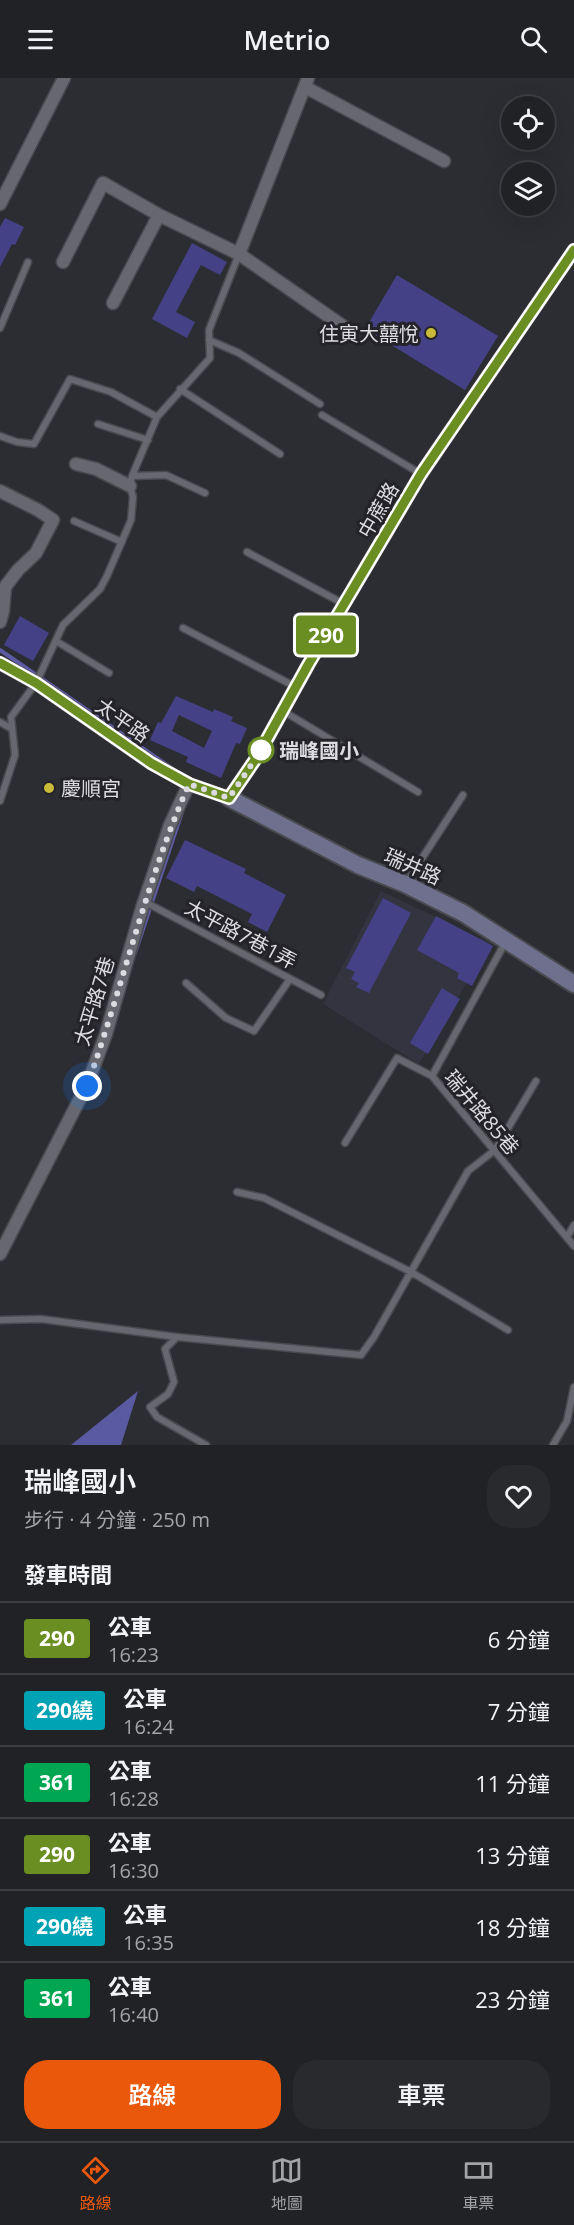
<!DOCTYPE html>
<html lang="zh-TW">
<meta charset="utf-8">
<style>
body{margin:0;font-family:"Open Sans","Noto Sans TC",sans-serif;background:#292a2e;color:#f1f3f6;height:100vh;display:flex;flex-direction:column;font-size:22px;white-space:nowrap}
*{box-sizing:border-box;margin:0}
p{font-size:20px;color:#a2a4a7}
.icon{flex:none;width:33px;height:33px;fill:none;stroke:currentColor;stroke-width:2;stroke-linecap:round;stroke-linejoin:round}
.map{position:relative;height:1367px;overflow:hidden}
.details{display:flex;flex-direction:column;background:#212226;flex:1}
.details>*{flex:none}
.badge{padding:0 12px;border-radius:4px;font-size:21px;line-height:39px}
.buttons{position:absolute;left:501px;top:18px;display:grid;gap:12px}
.buttons a{display:grid;place-items:center;width:54px;height:54px;border-radius:50%;background:#212226;box-shadow:0 6px 24px #0002,0 0 0 2px #3e3f43;font-size:30px}
.you{position:absolute;width:30px;height:30px;margin:-15px;border:4px solid #fff;border-radius:50%;background:#1a73e8;box-shadow:0 0 0 9px #1a73e833}
.map>.badge{position:absolute;translate:-50% -50%;box-shadow:0 0 0 3px #fff}
h2{padding:0 24px;font-size:22px;line-height:54px}
.round{display:grid;place-items:center;flex:none;width:63px;height:63px;border-radius:24px;background:#292a2e}
.summary{display:flex;align-items:center;justify-content:space-between;height:102px;padding:0 24px}
h1{font-size:28px;font-weight:600;line-height:45px}
.cta{display:flex;gap:12px;margin-top:auto;padding:12px 24px}
.cta a{flex:1;height:69px;border-radius:24px;background:#ea580c;color:#fff;font-size:24px;font-weight:600;line-height:69px;text-align:center}
.cta a+a{background:#292a2e;color:#f1f3f6}
ul{padding:0;list-style:none}
li{display:flex;align-items:center;gap:18px;height:72px;padding:0 24px;border-top:2px solid #3e3f43}
li div{flex:1}
li b{display:block;font-size:22px}
li em{font-style:normal}
li .badge{min-width:66px;font-weight:700;text-align:center}
header{display:flex;justify-content:space-between;align-items:center;height:78px;padding:0 24px;background:#212226;font-size:27px;font-weight:600}
.dock{display:flex;justify-content:space-around;align-items:center;height:84px;border-top:2px solid #3e3f43;background:#212226;font-size:16px;color:#a2a4a7}
.dock a{display:grid;justify-items:center;gap:3px}
.dock .current{color:#ea580c}
.map>svg:first-child{display:block}
.built{fill:#333440}
.forest{fill:#5a5aa2}
.lines{fill:none;stroke-linecap:round;stroke-linejoin:round}
.stream{stroke:#5c5ba3;stroke-width:4}
.building{fill:#444187;fill-rule:evenodd}
.lane-casing{stroke:#49494e;stroke-width:9}
.street-casing{stroke:#49494e;stroke-width:15}
.secondary-casing{stroke:#49494e;stroke-width:20}
.lane{stroke:#67686f;stroke-width:6}
.street{stroke:#67686f;stroke-width:12}
.secondary{stroke:#6e708d;stroke-width:16}
.line-casing{stroke:#fff;stroke-width:14}
.line{stroke:#6b8e23;stroke-width:9}
.walk{stroke:#dcdce0;stroke-width:6;stroke-dasharray:0 10.8}
.poi-dot{fill:#caba39;stroke:#232329;stroke-width:2}
.stop-dot{fill:#fff;stroke:#6b8e23;stroke-width:3}
.labels{text-anchor:middle;dominant-baseline:central;stroke-width:6;stroke-linejoin:round;paint-order:stroke}
.poi-label{font-size:20px;fill:#dcdce0;stroke:#232329;text-anchor:end}
.street-label{font-size:20px;fill:#dcdce0;stroke:#232329}
.stop-label{font-size:20px;font-weight:bold;fill:#dcdce0;stroke:#232329;text-anchor:start}
</style>
<header><svg class="icon" aria-label="menu" viewBox="0 0 24 24"><path d="M4 6h16M4 12h16M4 18h16"/></svg>Metrio<svg class="icon" aria-label="search" viewBox="0 0 24 24"><circle cx="10" cy="10" r="6"/><path d="M15 15l6 6"/></svg></header>
<div class="map">
<svg width="574" height="1367" viewBox="0 0 574 1367">
<rect width="100%" height="100%" fill="#2c2d33"/>
<path class="built" d="M 381,813 L 490,865 L 419,986 L 323,926 Z"/>
<path class="forest" d="M 138,1313 L 121,1367 L 71,1367 Z"/>
<g class="lines">
<path class="stream" d="M 0,572 L 170,689
M 135,875 L 183,731"/>
</g>
<path class="building" d="M 5,140 L 24,149 L 15,167 L 12,166 L 0,189 L 0,149 Z
M 192,165 L 227,184 L 220,197 L 201,187 L 196,196 L 176,234 L 195,244 L 187,260 L 152,241 Z
M 397,197 L 498,258 L 465,312 L 365,251 Z
M 20,538 L 49,555 L 33,583 L 4,567 Z
M 176,618 L 213,634 L 214,631 L 233,639 L 231,643 L 247,650 L 240,666 L 236,665 L 221,700 L 186,684 L 188,679 L 150,662 L 158,644 L 161,645 ZM 179,637 L 212,653 L 204,670 L 172,653 Z
M 185,762 L 246,791 L 244,795 L 286,817 L 267,854 L 248,844 L 252,836 L 197,808 L 194,814 L 166,800 Z
M 383,820 L 411,835 L 369,915 L 356,909 L 359,905 L 351,901 L 355,894 L 346,890 Z
M 436,838 L 493,868 L 472,908 L 457,900 L 459,895 L 417,872 Z
M 442,910 L 460,921 L 428,976 L 410,965 Z"/>
<g class="lines">
<g class="lane-casing">
<path id="lane" d="M 0,250 L 28,184
M 209,262 L 239,275 L 320,326
M 180,311 L 280,376
M 322,337 L 421,396
M 98,346 L 148,362
M 0,358 L 17,364 L 34,366 L 70,301 L 111,314 L 157,339
M 132,398 L 166,397 L 205,415
M 74,443 L 122,464
M 247,474 L 344,526
M 183,550 L 296,609
M 56,563 L 109,595
M 283,633 L 418,714
M 0,644 L 12,651
M 0,723 L 15,677 L 11,639 L 36,605 L 63,547 L 100,511 L 107,498 L 131,442 L 133,419 L 130,408 L 132,398 L 157,339 L 210,280 L 209,252 L 239,176
M 406,805 L 463,717
M 145,824 L 321,917
M 186,905 L 226,940 L 254,953 L 290,901
M 432,998 L 506,863
M 345,1065 L 397,980 L 432,998 L 574,1168
M 237,1114 L 264,1120 L 411,1194 L 508,1252
M 567,1159 L 574,1147
M 0,1242 L 41,1241 L 177,1259
M 206,1367 L 157,1339 L 150,1329 L 168,1316 L 174,1304 L 165,1271 L 177,1259 L 361,1277 L 374,1259 L 468,1093 L 495,1072 L 536,1003
M 553,1367 L 567,1343 L 574,1309"/>
</g>
<g class="street-casing">
<path id="street" d="M 305,9 L 444,83
M 0,126 L 64,0
M 239,176 L 308,0
M 63,184 L 103,105 L 159,137 L 239,176 L 347,251
M 113,225 L 159,137
M 76,386 L 96,391 L 130,408
M 0,413 L 38,432 L 53,442 L 36,475 L 18,492 L 5,509 L 3,533 L 0,544
M 0,585 L 36,605 L 151,685 L 189,706 L 229,720 L 257,679 L 308,587 L 421,396 L 574,172
M 0,1176 L 87,1007 L 106,956 L 142,830 L 170,747 L 189,706"/>
</g>
<g class="secondary-casing">
<path id="secondary" d="M 229,720 L 358,787 L 405,806 L 463,835 L 574,906"/>
</g>
<use href="#lane" class="lane"/>
<use href="#street" class="street"/>
<use href="#secondary" class="secondary"/>
</g>
<g class="lines">
<g class="line-casing">
<path id="line" d="M 0,585 L 36,605 L 151,685 L 189,706 L 229,720 L 257,679 L 308,587 L 421,396 L 574,172"/>
</g>
<use href="#line" class="line"/>
<path class="walk" d="M 87,1008 C 123,908 146,803 189,706 L 229,720 L 264,668 L 261,672"/>
</g>
<g class="poi-dot">
<circle cx="431" cy="255" r="6"/>
<circle cx="49" cy="710" r="6"/>
</g>
<circle class="stop-dot" cx="261" cy="672" r="12"/>
<g class="labels">
<g class="poi-label">
<text x="419" y="255">住寅大囍悅</text>
<text x="61" y="710" text-anchor="start">慶順宮</text>
</g>
<g class="street-label">
<text transform="translate(378 432) rotate(-60)">中蔗路</text>
<text transform="translate(123 642) rotate(35)">太平路</text>
<text transform="translate(413 788) rotate(24)">瑞井路</text>
<text transform="translate(241 856) rotate(28)">太平路7巷1弄</text>
<text transform="translate(94 923) rotate(-73)">太平路7巷</text>
<text transform="translate(482 1034) rotate(50)">瑞井路85巷</text>
</g>
<g class="stop-label">
<text x="279" y="672">瑞峰國小</text>
</g>
</g>
</svg>
<div class="buttons">
<a><svg class="icon" aria-label="locate" viewBox="0 0 24 24"><circle cx="12" cy="12" r="6"/><path d="M12 2v4M12 18v4M2 12h4M18 12h4"/></svg></a>
<a><svg class="icon" aria-label="layers" viewBox="0 0 24 24"><path d="M12 4l9 5-9 5-9-5zM3 14l9 5 9-5"/></svg></a>
</div>
<div class="you" style="left:87px;top:1008px"></div>
<b class="badge" style="left:326px;top:557px;background:#6b8e23;color:#fff">290</b>
</div>
<section class="details">
<div class="summary"><div><h1>瑞峰國小</h1><p>步行 · 4 分鐘 · 250 m</p></div><a class="round"><svg class="icon" aria-label="heart" viewBox="0 0 24 24"><path d="M12 20l-8-8c-3-5 5-10 8-4 3-6 11-1 8 4z"/></svg></a></div>
<h2>發車時間</h2>
<ul>
<li><span class="badge" style="background:#6b8e23;color:#fff">290</span><div><b>公車</b><p>16:23</p></div><em>6 分鐘</em></li>
<li><span class="badge" style="background:#00a3b4;color:#fff">290繞</span><div><b>公車</b><p>16:24</p></div><em>7 分鐘</em></li>
<li><span class="badge" style="background:#00a651;color:#fff">361</span><div><b>公車</b><p>16:28</p></div><em>11 分鐘</em></li>
<li><span class="badge" style="background:#6b8e23;color:#fff">290</span><div><b>公車</b><p>16:30</p></div><em>13 分鐘</em></li>
<li><span class="badge" style="background:#00a3b4;color:#fff">290繞</span><div><b>公車</b><p>16:35</p></div><em>18 分鐘</em></li>
<li><span class="badge" style="background:#00a651;color:#fff">361</span><div><b>公車</b><p>16:40</p></div><em>23 分鐘</em></li>
</ul>
<div class="cta"><a>路線</a><a>車票</a></div>
</section>
<nav class="dock">
<a class="current"><svg class="icon" aria-label="directions" viewBox="0 0 24 24"><path d="M12 3l9 9-9 9-9-9zM9 14v-3h6M13 9l2 2-2 2"/></svg>路線</a>
<a><svg class="icon" aria-label="map" viewBox="0 0 24 24"><path d="M3 6l6-2 6 2 6-2v14l-6 2-6-2-6 2zM9 4v14M15 6v14"/></svg>地圖</a>
<a><svg class="icon" aria-label="tickets" viewBox="0 0 24 24"><path d="M3 7h18v10H3zM15 7v10"/></svg>車票</a>
</nav>
